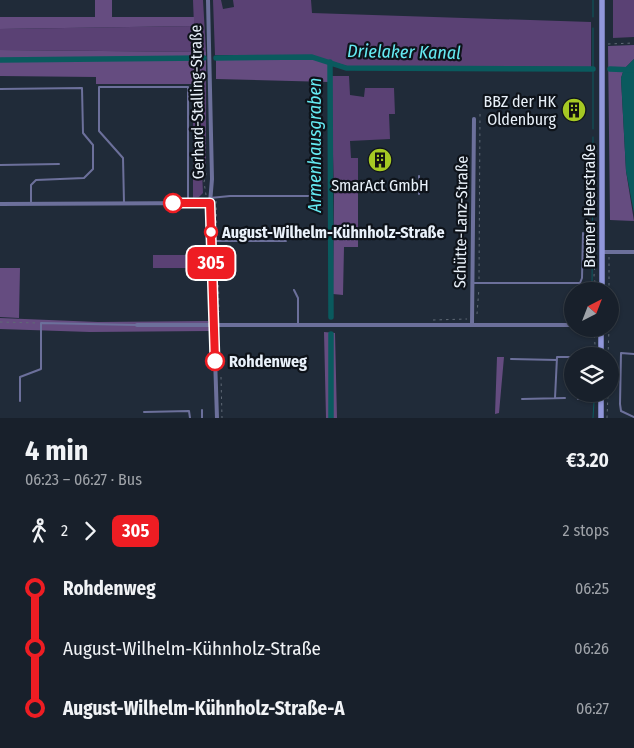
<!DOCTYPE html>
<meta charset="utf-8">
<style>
body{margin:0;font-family:"Fira Sans Condensed",sans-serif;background:#212833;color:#f1f3f6;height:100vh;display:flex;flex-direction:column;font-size:19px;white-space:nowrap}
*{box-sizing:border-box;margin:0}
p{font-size:16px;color:#9fa3a9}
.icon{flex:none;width:28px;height:28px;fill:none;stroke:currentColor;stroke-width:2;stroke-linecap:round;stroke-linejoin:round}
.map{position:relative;height:418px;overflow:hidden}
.drawer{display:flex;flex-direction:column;background:#18202b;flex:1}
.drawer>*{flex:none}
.badge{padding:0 10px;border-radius:8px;font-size:18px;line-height:32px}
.needle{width:32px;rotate:42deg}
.tools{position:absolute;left:564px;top:282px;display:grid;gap:10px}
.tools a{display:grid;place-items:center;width:55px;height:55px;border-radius:50%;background:#18202b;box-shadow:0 1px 4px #0004,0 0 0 1px #363e47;font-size:25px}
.map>.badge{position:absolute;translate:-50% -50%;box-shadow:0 0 0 2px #fff}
.legs{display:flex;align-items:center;gap:8px;height:55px;padding:0 25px;font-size:16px}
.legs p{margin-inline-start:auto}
.overview{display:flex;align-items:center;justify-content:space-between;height:85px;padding:0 25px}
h1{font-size:28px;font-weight:700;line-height:38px}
ul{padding:0 25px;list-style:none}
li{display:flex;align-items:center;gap:18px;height:60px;font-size:19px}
li i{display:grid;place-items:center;width:8px;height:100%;margin:0 6px;background:currentColor}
li i::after{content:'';width:12px;height:12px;margin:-6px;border:4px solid;border-radius:50%;background:#18202b}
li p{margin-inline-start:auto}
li:first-child i{background:linear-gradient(#0000 50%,currentColor 0)}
li:last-child i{background:linear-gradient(currentColor 50%,#0000 0)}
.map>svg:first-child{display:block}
.green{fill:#5a4174}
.forest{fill:#654c80}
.water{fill:#0a5a5e}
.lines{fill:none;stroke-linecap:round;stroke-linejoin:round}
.stream{stroke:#0a5a5e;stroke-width:1}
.canal{stroke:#0a5a5e;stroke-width:5.5}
.path{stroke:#5f6976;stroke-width:1;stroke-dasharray:2.5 4;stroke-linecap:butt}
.service{stroke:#6c709b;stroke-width:2}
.minor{stroke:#6c709b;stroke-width:4}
.secondary{stroke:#9197db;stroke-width:5.5}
.line-1-casing{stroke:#fff;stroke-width:11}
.line-1{stroke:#ee1d23;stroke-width:8}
.stop-1-dot{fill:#fff;stroke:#ee1d23;stroke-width:2.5}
.labels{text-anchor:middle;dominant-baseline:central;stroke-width:4.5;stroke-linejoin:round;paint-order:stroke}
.poi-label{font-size:16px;fill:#e9f1fa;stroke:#0e131a;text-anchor:end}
.street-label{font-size:16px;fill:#e9f1fa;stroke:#0e131a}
.stop-label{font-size:16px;font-weight:bold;fill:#e9f1fa;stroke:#0e131a;text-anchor:start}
.water-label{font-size:18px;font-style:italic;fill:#65ebf3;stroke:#0e131a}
</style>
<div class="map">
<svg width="634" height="418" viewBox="0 0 634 418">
<rect width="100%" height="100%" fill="#202b39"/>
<path class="green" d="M 193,0 L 203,0 L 206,52 L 0,50 L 0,29 L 194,26 Z
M 213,0 L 221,0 L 223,9 L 234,7 L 233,0 L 311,0 L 312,13 L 591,22 L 591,67 L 347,66 L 310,55 L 215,55 Z
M 613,0 L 634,0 L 634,37 L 613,38 Z
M 331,76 L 349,76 L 350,95 L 364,97 L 365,88 L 394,88 L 395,114 L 389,114 L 390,139 L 350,141 L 351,158 L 358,158 L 358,194 L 334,194 Z
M 206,81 L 206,166 L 202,172 L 203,193 L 199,197 L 193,198 L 193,84 Z
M 153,255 L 207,255 L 207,268 L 153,268 Z"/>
<path class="forest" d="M 95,0 L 112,0 L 112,17 L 194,17 L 194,26 L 0,29 L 0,17 L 95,17 Z
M 634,45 L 634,59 L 624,69 L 621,78 L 626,171 L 634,221 L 610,220 L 608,46 Z
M 0,50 L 206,52 L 206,81 L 193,84 L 96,84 L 96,77 L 0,76 Z
M 216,59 L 312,59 L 329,64 L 329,82 L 216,79 Z
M 334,194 L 358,194 L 358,247 L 344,247 L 343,295 L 333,294 Z
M 0,268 L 20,268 L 19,318 L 0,317 Z
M 0,318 L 98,322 L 208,321 L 209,331 L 90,332 L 0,329 Z
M 324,332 L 335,333 L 337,418 L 326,418 Z
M 497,357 L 504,357 L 499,413 L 495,414 Z"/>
<path class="water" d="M 634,59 L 634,213 L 626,171 L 621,78 L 624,69 Z"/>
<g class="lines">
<path class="stream" d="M 593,0 L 593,17
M 593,129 L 593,28
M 592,291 L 593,137
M 593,418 L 594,402"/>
<path class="canal" d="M 216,58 L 312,57 L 346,68 L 593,69
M 0,60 L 204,58
M 330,62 L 331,317
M 610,69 L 634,70
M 331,418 L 331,334"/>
<path class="path" d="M 608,44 L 634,43
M 206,195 L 204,182 L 207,170
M 216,201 L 217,237
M 218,246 L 219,312
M 596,248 L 594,276 L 596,289
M 609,257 L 609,291
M 479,279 L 480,114
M 477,314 L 479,288
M 433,320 L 467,319
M 0,322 L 38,323
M 589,329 L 593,334
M 594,329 L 595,345
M 608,356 L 609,329
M 221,377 L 222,418
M 607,418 L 608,394"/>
<path class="service" d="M 0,89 L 82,88 L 83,133 L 93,145 L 93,169 L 84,178 L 36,180 L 31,185 L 31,203
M 0,165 L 59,164
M 419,194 L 419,176
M 210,198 L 230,196 L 317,196
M 124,203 L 123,158 L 99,131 L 99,87 L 188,87 L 188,203
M 211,241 L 286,241
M 473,283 L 580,283 L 582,278 L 583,233
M 294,290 L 298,298 L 298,325
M 634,354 L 621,353 L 620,404 L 621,411 L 634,417
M 511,359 L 557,360
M 555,398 L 557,357 L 572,357
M 522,399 L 565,398
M 578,399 L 599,399
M 20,401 L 20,377 L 41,369 L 41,323 L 137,325
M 202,410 L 202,418
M 144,412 L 189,411 L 190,418"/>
<path class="minor" d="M 208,0 L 212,179 L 210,203 L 217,418
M 0,204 L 210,203
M 603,252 L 634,252
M 137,325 L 572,325
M 472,325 L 474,119"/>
<path class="secondary" d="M 602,0 L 602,291
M 601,356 L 601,329
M 601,418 L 601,394"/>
</g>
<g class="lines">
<g class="line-1-casing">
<path id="line-1" d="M 173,203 L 210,203 L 215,361"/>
</g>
<use href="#line-1" class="line-1"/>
</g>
<defs>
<g id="building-disc" transform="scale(1.25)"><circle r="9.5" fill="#a5c823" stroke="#0e131a"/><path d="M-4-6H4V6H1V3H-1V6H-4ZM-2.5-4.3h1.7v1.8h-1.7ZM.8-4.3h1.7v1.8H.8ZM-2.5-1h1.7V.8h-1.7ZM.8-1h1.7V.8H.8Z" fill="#111"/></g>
</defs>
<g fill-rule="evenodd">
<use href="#building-disc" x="574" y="110"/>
<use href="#building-disc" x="380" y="160"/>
</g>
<g class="stop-1-dot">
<circle cx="173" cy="203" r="9"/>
<circle cx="211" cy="232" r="6"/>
<circle cx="215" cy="361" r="9"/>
</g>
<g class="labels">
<g class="poi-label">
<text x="556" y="101">BBZ der HK<tspan x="556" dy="18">Oldenburg</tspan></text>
<text x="380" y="185" text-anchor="middle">SmarAct GmbH</text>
</g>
<g class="street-label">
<text transform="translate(197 102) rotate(-91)">Gerhard-Stalling-Straße</text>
<text transform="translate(589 206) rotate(-90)">Bremer Heerstraße</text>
<text transform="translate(461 222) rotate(-89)">Schütte-Lanz-Straße</text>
</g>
<g class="stop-label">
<text x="222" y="232">August-Wilhelm-Kühnholz-Straße</text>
<text x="229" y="361">Rohdenweg</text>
</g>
<g class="water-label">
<text transform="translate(404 52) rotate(1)">Drielaker Kanal</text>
<text transform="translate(315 145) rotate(-90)">Armenhausgraben</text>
</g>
</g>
</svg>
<div class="tools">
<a><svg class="needle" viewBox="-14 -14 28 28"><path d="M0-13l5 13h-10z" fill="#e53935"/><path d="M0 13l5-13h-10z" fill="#9fa3a9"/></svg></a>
<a><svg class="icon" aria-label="layers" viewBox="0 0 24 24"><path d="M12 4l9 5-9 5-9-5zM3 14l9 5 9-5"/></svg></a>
</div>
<b class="badge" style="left:211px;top:263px;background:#ee1d23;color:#fff">305</b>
</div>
<section class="drawer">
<div class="overview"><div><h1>4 min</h1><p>06:23 – 06:27 · Bus</p></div><b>€3.20</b></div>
<div class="legs"><svg class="icon" aria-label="walk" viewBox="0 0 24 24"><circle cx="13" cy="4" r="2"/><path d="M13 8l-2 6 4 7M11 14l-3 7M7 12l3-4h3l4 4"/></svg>2<svg class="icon" aria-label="forward" viewBox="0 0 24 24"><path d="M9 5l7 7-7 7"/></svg><b class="badge" style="background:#ee1d23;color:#fff">305</b><p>2 stops</p></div>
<ul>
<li><i style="color:#ee1d23"></i><b>Rohdenweg</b><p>06:25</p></li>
<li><i style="color:#ee1d23"></i><span>August-Wilhelm-Kühnholz-Straße</span><p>06:26</p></li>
<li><i style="color:#ee1d23"></i><b>August-Wilhelm-Kühnholz-Straße-A</b><p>06:27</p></li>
</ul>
</section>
